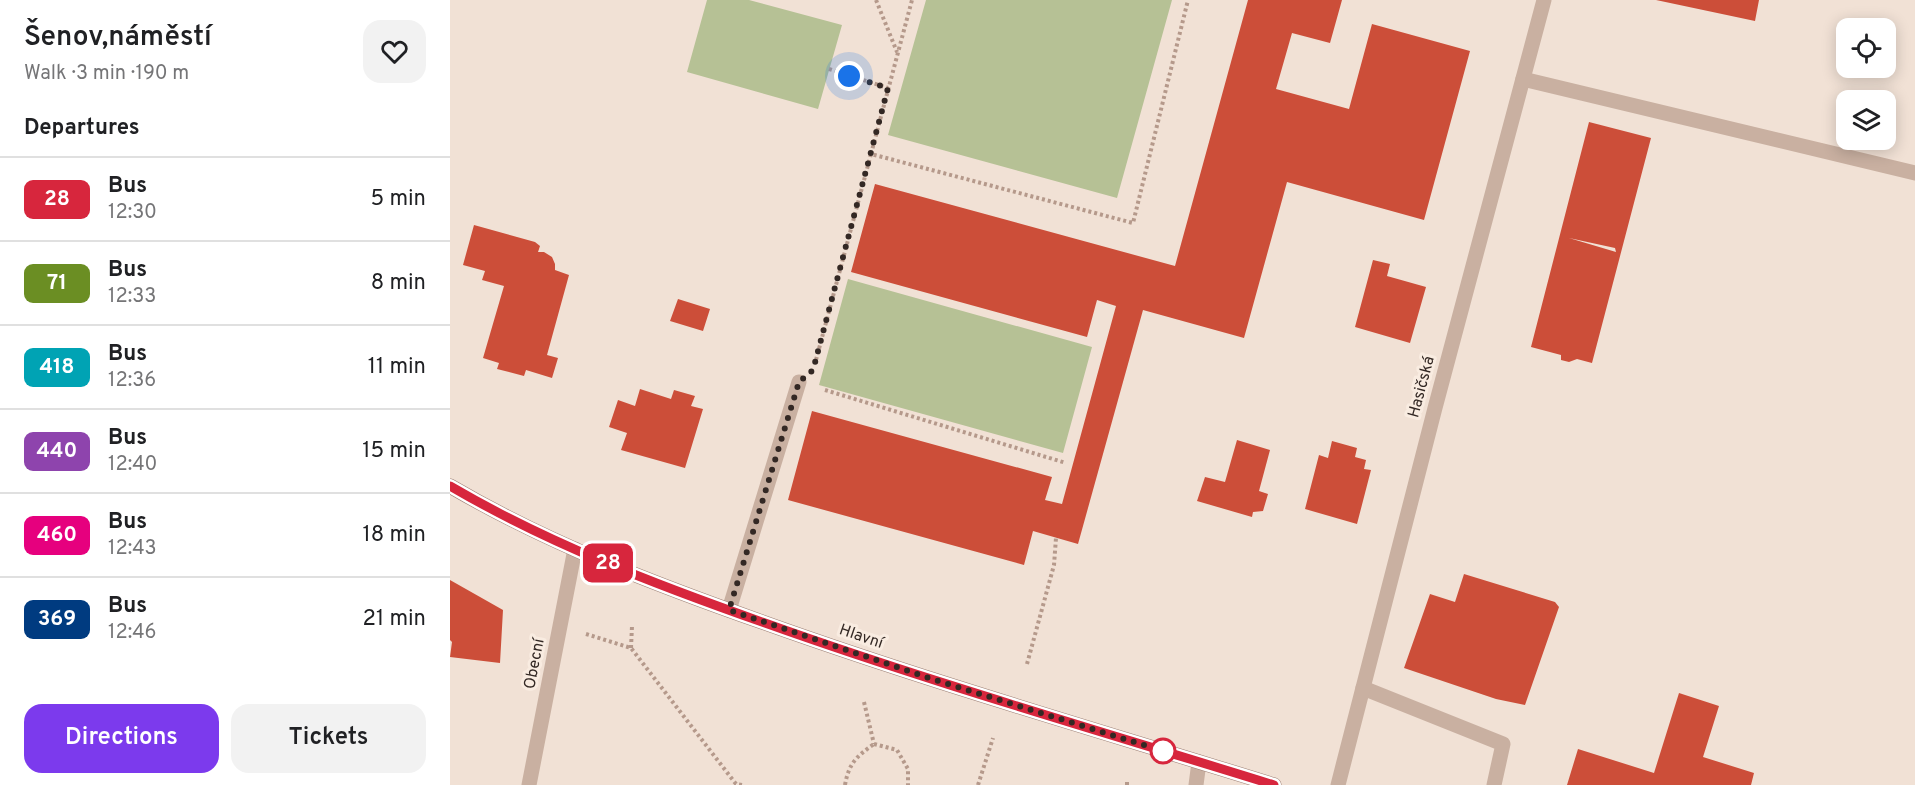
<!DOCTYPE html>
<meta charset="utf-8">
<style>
body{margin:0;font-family:Overpass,sans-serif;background:#f2f2f2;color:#202124;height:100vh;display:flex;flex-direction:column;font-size:22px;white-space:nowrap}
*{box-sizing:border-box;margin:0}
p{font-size:20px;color:#757577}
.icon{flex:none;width:33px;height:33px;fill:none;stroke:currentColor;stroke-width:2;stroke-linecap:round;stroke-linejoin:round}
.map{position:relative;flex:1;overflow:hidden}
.drawer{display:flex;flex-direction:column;background:#fff;width:450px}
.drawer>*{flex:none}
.badge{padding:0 12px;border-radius:9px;font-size:21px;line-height:39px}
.fabs{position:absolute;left:1386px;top:18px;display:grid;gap:12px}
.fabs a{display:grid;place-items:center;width:60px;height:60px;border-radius:12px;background:#fff;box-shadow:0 3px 15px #0003;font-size:30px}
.you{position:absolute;width:30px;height:30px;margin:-15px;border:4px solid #fff;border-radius:50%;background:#1a73e8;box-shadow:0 0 0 9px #1a73e833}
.map>.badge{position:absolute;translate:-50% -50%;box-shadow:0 0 0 3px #fff}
h2{padding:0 24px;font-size:22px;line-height:54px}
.round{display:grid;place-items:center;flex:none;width:63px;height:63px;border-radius:18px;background:#f2f2f2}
.headline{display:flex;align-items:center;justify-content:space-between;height:102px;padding:0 24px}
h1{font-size:28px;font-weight:600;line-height:45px}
.cta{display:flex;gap:12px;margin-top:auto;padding:12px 24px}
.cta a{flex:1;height:69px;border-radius:18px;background:#7c3aed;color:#fff;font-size:24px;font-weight:600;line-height:69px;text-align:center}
.cta a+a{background:#f2f2f2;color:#202124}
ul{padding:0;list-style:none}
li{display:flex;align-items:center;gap:18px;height:84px;padding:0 24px;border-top:2px solid #e0e0e0}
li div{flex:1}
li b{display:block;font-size:22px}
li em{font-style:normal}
li .badge{min-width:66px;font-weight:700;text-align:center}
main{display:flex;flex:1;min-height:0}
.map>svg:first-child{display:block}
.green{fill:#b6c195}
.building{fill:#cc4e39;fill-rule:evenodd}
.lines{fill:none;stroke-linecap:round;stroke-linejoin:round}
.path{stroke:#b5998b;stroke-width:4;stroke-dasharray:3 3;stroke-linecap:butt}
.lane{stroke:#c9b0a1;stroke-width:15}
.street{stroke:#c9b0a1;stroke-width:15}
.secondary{stroke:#9d7e73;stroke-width:15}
.line-casing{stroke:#fff;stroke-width:14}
.line{stroke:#d7263d;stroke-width:9}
.walk{stroke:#332824;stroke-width:6;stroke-dasharray:0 10.8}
.stop-dot{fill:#fff;stroke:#d7263d;stroke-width:3}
.labels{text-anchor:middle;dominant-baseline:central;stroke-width:6;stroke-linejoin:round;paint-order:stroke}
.street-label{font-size:16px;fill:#332824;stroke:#f9ece1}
</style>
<main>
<section class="drawer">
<div class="headline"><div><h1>Šenov,náměstí</h1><p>Walk · 3 min · 190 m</p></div><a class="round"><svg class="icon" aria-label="heart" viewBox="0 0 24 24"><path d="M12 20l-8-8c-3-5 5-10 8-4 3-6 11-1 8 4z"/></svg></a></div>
<h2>Departures</h2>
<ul>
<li><span class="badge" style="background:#d7263d;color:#fff">28</span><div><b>Bus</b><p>12:30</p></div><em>5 min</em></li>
<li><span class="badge" style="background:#6b8e23;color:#fff">71</span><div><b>Bus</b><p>12:33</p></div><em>8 min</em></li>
<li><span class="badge" style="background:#00a3b4;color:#fff">418</span><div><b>Bus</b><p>12:36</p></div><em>11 min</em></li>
<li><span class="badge" style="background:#8e44ad;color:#fff">440</span><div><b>Bus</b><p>12:40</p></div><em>15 min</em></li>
<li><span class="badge" style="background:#e6007e;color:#fff">460</span><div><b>Bus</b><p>12:43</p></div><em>18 min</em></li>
<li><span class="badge" style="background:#003b80;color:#fff">369</span><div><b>Bus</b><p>12:46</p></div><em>21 min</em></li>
</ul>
<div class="cta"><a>Directions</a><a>Tickets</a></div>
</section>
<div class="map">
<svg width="1465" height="785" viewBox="0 0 1465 785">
<rect width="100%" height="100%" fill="#f1e1d5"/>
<path class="green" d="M 257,0 L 299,0 L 392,25 L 368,109 L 237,72 Z
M 476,0 L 722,0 L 667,198 L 438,135 Z
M 398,279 L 642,347 L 613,453 L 369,385 Z"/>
<path class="building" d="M 798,0 L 892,0 L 880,43 L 842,33 L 826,89 L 899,109 L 922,24 L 1020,51 L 974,220 L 837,182 L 794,338 L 693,310 L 628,544 L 583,531 L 574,565 L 338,500 L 362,411 L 602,477 L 595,500 L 612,504 L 666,306 L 647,300 L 637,337 L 401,272 L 425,184 L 725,266 Z
M 1206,0 L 1309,0 L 1305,21 Z
M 1139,122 L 1201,138 L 1142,363 L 1127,359 L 1119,362 L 1111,360 L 1111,355 L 1081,347 ZM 1119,238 L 1165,248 L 1166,252 Z
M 24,225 L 85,242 L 90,246 L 88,252 L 94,252 L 102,257 L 105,264 L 105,270 L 119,275 L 97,355 L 108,358 L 102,378 L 76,370 L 74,376 L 47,369 L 49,363 L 33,358 L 54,286 L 32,280 L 35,271 L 13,265 Z
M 923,260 L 940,264 L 937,276 L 976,287 L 960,343 L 905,327 Z
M 228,299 L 260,309 L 253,331 L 220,321 Z
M 190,389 L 221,399 L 224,390 L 245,396 L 241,406 L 253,409 L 235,468 L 171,450 L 177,433 L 159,427 L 168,400 L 185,406 Z
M 787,440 L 820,450 L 809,491 L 818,494 L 813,511 L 803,512 L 802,517 L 747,501 L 755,477 L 775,482 Z
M 882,441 L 907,448 L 905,457 L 916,460 L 914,469 L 921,470 L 907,524 L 855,509 L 869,455 L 878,458 Z
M 1014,574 L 1105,602 L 1109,607 L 1075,705 L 1046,699 L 954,668 L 980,594 L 1005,602 Z
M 0,580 L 53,610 L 50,663 L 0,657 L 2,642 L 0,640 Z
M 1229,693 L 1269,706 L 1253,757 L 1304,773 L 1301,785 L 1117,785 L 1128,749 L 1204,773 Z"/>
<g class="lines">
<path class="path" d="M 426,0 L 447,52
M 379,69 L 438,88
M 421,154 L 462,0
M 366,360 L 421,154 L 683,223 L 738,0
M 375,390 L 616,463
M 136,634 L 181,648 L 286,784 L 293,785
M 181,648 L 182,626
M 577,664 L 604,565 L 606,538
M 414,702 L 424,744
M 424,744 L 447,750 L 458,769 L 458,785
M 395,785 C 399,763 406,757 424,744
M 528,785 L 543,738
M 677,785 L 677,782"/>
<path class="lane" d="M 1073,79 L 1465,173
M 279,610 L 349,382
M 913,688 L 1053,744 L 1044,785
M 746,785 L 749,762"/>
<path class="street" d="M 79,785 L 125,549
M 888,785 L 985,408 L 1094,0"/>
<path class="secondary" d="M 0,486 C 99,544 207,585 315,623 C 483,683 654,732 824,785"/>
</g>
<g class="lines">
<g class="line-casing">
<path id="line" d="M 0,486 C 99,544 207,585 315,623 C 483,683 654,732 824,785"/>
</g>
<use href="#line" class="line"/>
<path class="walk" d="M 399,76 L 438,88 L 363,370 L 349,382 L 279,610 L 482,679 L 713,751"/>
</g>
<circle class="stop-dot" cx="713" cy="751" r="12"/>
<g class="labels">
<g class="street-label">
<text transform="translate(972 387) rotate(-75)">Hasičská</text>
<text transform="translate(411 637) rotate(19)">Hlavní</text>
<text transform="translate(85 664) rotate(-79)">Obecní</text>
</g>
</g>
</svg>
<div class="fabs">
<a><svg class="icon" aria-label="locate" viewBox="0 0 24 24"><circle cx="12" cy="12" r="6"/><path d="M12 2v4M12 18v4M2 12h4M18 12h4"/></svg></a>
<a><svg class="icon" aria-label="layers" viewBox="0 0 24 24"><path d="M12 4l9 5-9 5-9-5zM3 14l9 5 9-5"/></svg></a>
</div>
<div class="you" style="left:399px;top:76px"></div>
<b class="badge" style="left:158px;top:563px;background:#d7263d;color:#fff">28</b>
</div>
</main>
